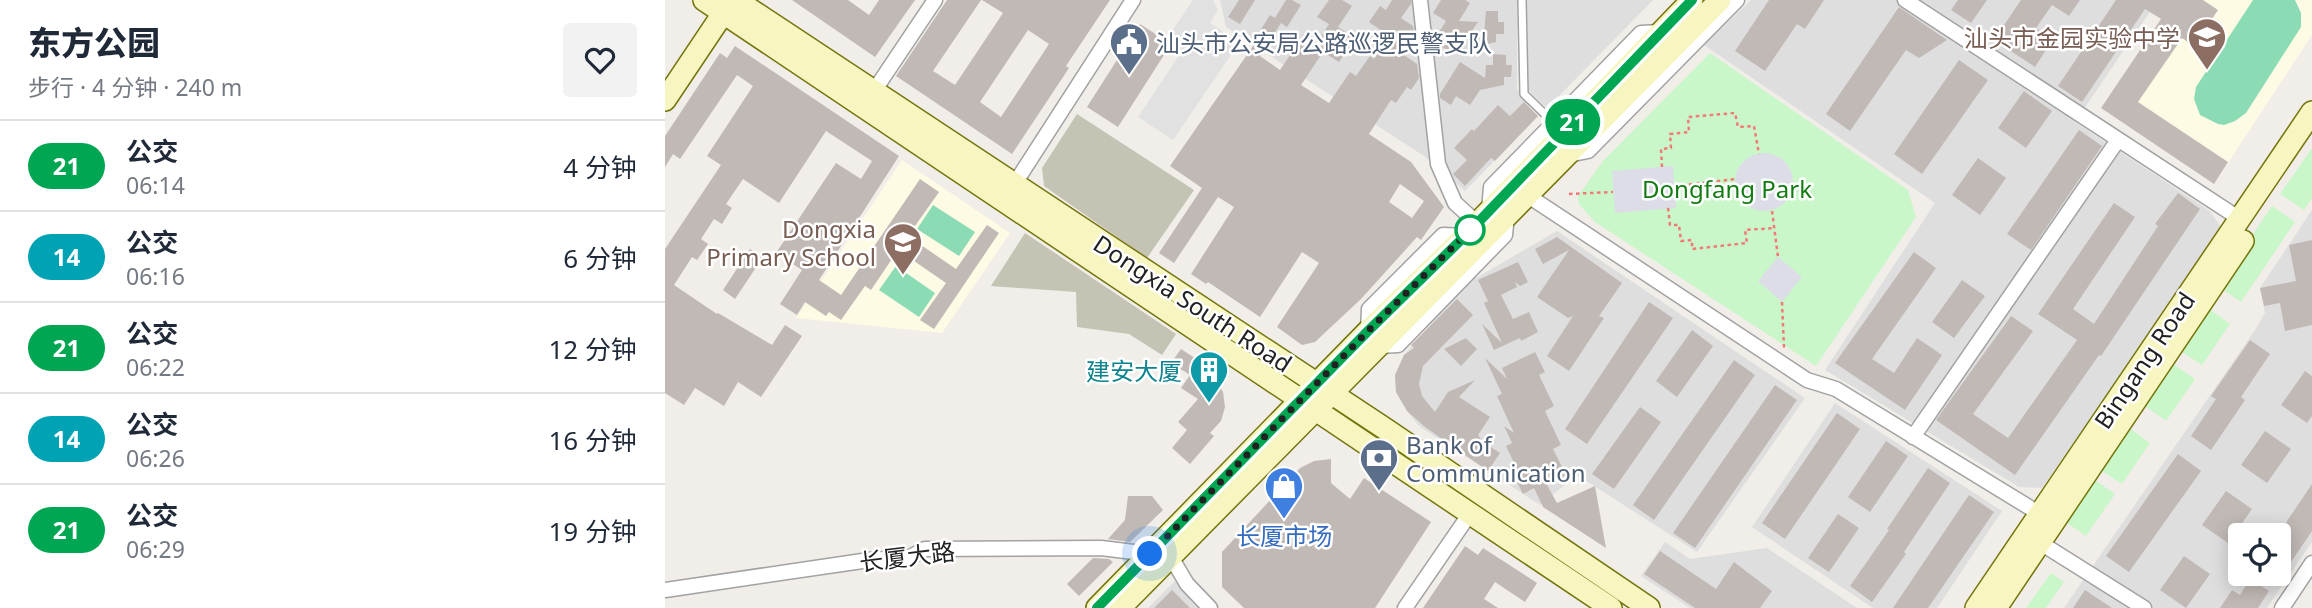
<!DOCTYPE html>
<html lang="zh">
<meta charset="utf-8">
<style>
body{margin:0;font-family:"Noto Sans","Noto Sans SC",sans-serif;background:#f2f2f3;color:#1f2937;height:100vh;display:flex;flex-direction:column;font-size:26px;white-space:nowrap}
*{box-sizing:border-box;margin:0}
p{font-size:23px;color:#747a83}
.icon{flex:none;width:38px;height:38px;fill:none;stroke:currentColor;stroke-width:2;stroke-linecap:round;stroke-linejoin:round}
.map{position:relative;flex:1;overflow:hidden}
.drawer{display:flex;flex-direction:column;background:#fff;width:665px}
.drawer>*{flex:none}
.badge{padding:0 14px;border-radius:23px;font-size:24px;line-height:46px}
.controls{position:absolute;left:1563px;top:523px;display:grid;gap:14px}
.controls a{display:grid;place-items:center;width:63px;height:63px;border-radius:7px;background:#fff;box-shadow:0 4px 18px #0003;font-size:35px}
.you{position:absolute;width:35px;height:35px;margin:-18px;border:5px solid #fff;border-radius:50%;background:#1a73e8;box-shadow:0 0 0 10px #1a73e833}
.map>.badge{position:absolute;translate:-50% -50%;box-shadow:0 0 0 4px #fff}
.round{display:grid;place-items:center;flex:none;width:74px;height:74px;border-radius:7px;background:#f2f2f3}
.summary{display:flex;align-items:center;justify-content:space-between;height:119px;padding:0 28px}
h1{font-size:33px;font-weight:800;line-height:52px}
ul{padding:0;list-style:none}
li{display:flex;align-items:center;gap:21px;height:91px;padding:0 28px;border-top:2px solid #e0e1e3}
li div{flex:1}
li b{display:block;font-size:26px}
li em{font-style:normal}
li .badge{min-width:77px;font-weight:700;text-align:center}
main{display:flex;flex:1;min-height:0}
.map>svg:first-child{display:block}
.residential{fill:#dfdede;fill-rule:evenodd}
.education{fill:#fefbe5}
.construction{fill:#c5c4b4}
.park{fill:#c9f7c9}
.pitch{fill:#8bdbb5}
.parking{fill:#e1e1e1}
.plaza{fill:#dcdde7}
.building{fill:#c1b9b5;fill-rule:evenodd}
.lines{fill:none;stroke-linecap:round;stroke-linejoin:round}
.lane-casing{stroke:#a2a2a2;stroke-width:10}
.street-casing{stroke:#a2a2a2;stroke-width:17}
.secondary-casing{stroke:#73750b;stroke-width:24}
.path{stroke:#f37977;stroke-width:2.5;stroke-dasharray:3.5 3.5;stroke-linecap:butt}
.lane{stroke:#fff;stroke-width:7}
.street{stroke:#fff;stroke-width:14}
.secondary{stroke:#f7f5c0;stroke-width:21}
.line-casing{stroke:#fff;stroke-width:16}
.line{stroke:#00a651;stroke-width:10}
.walk{stroke:#212121;stroke-width:7;stroke-dasharray:0 12.6}
.stop-dot{fill:#fff;stroke:#00a651;stroke-width:3.5}
.labels{text-anchor:middle;dominant-baseline:central;stroke-width:5;stroke-linejoin:round;paint-order:stroke}
.education-label{font-size:24px;fill:#785e54;stroke:#fff;text-anchor:end}
.service-label{font-size:24px;fill:#4e5e75;stroke:#fff;text-anchor:start}
.park-label{font-size:24px;fill:#127c12;stroke:#fff}
.street-label{font-size:24px;fill:#212121;stroke:#fff}
.culture-label{font-size:24px;fill:#0d838f;stroke:#fff;text-anchor:end}
.shop-label{font-size:24px;fill:#366cbe;stroke:#fff}
</style>
<main>
<section class="drawer">
<div class="summary"><div><h1>东方公园</h1><p>步行 · 4 分钟 · 240 m</p></div><a class="round"><svg class="icon" aria-label="heart" viewBox="0 0 24 24"><path d="M12 20l-8-8c-3-5 5-10 8-4 3-6 11-1 8 4z"/></svg></a></div>
<ul>
<li><span class="badge" style="background:#00a651;color:#fff">21</span><div><b>公交</b><p>06:14</p></div><em>4 分钟</em></li>
<li><span class="badge" style="background:#00a3b4;color:#fff">14</span><div><b>公交</b><p>06:16</p></div><em>6 分钟</em></li>
<li><span class="badge" style="background:#00a651;color:#fff">21</span><div><b>公交</b><p>06:22</p></div><em>12 分钟</em></li>
<li><span class="badge" style="background:#00a3b4;color:#fff">14</span><div><b>公交</b><p>06:26</p></div><em>16 分钟</em></li>
<li><span class="badge" style="background:#00a651;color:#fff">21</span><div><b>公交</b><p>06:29</p></div><em>19 分钟</em></li>
</ul>
</section>
<div class="map">
<svg width="1647" height="608" viewBox="0 0 1647 608">
<rect width="100%" height="100%" fill="#f1ede8"/>
<path class="residential" d="M 555,0 L 852,0 L 852,89 L 859,102 L 873,116 L 800,191 L 759,156 L 561,27 Z
M 862,0 L 988,0 L 882,108 L 863,90 Z
M 1086,0 L 1493,0 L 1410,122 L 1545,211 L 1558,230 L 1377,488 L 1354,487 L 1160,370 L 1270,203 L 1039,45 Z
M 1647,210 L 1647,542 L 1602,608 L 1399,608 L 1590,330 L 1600,313 L 1595,288 ZM 1575,536 L 1614,536 L 1614,574 L 1575,574 Z
M 892,231 L 1140,398 L 1032,552 L 912,475 L 875,505 L 754,426 L 742,411 L 731,392 L 730,375 L 739,355 L 799,285 Z
M 1170,403 L 1337,511 L 1272,608 L 1208,608 L 1087,527 Z
M 1000,542 L 1025,559 L 1102,548 L 1192,608 L 1025,608 L 976,576 Z
M 510,581 L 535,608 L 483,608 Z"/>
<path class="education" d="M 1499,0 L 1647,0 L 1647,35 L 1549,184 L 1436,108 L 1496,20 L 1489,15 Z
M 237,160 L 345,233 L 277,333 L 131,318 Z"/>
<path class="construction" d="M 412,114 L 529,190 L 482,258 L 379,186 L 377,168 Z
M 360,233 L 511,334 L 497,355 L 464,334 L 412,327 L 411,292 L 326,286 Z"/>
<path class="park" d="M 1045,53 L 1243,190 L 1251,217 L 1151,366 L 930,222 L 914,204 L 913,196 L 938,161 Z
M 1647,148 L 1647,198 L 1639,210 L 1615,194 Z
M 1607,206 L 1630,222 L 1576,302 L 1553,286 Z
M 1543,308 L 1565,324 L 1537,365 L 1514,350 Z
M 1508,364 L 1530,379 L 1501,421 L 1479,405 Z
M 1463,427 L 1485,443 L 1457,484 L 1434,469 Z
M 1428,479 L 1450,494 L 1421,536 L 1399,521 Z
M 1386,573 L 1399,582 L 1381,608 L 1361,608 Z"/>
<path class="pitch" d="M 1588,0 L 1630,0 L 1636,13 L 1636,27 L 1581,113 L 1570,121 L 1559,125 L 1553,124 L 1535,115 L 1529,99 L 1531,87 Z
M 268,205 L 310,232 L 294,256 L 252,229 Z
M 231,266 L 270,293 L 254,317 L 214,290 Z"/>
<path class="parking" d="M 528,0 L 548,0 L 553,10 L 545,23 L 574,43 L 508,140 L 473,117 L 515,54 L 503,37 Z"/>
<path class="plaza" d="M1070 182a29 29 0 1 1 58 0a29 29 0 1 1-58 0Z
M 1008,166 L 1011,208 L 950,213 L 947,171 Z
M 1113,257 L 1137,277 L 1117,302 L 1093,281 Z"/>
<path class="building" d="M 127,0 L 183,0 L 204,15 L 214,0 L 250,0 L 210,57 Z
M 282,0 L 316,0 L 268,71 L 290,85 L 338,13 L 317,0 L 445,0 L 401,66 L 404,68 L 347,154 L 231,76 ZM 363,30 L 384,44 L 336,117 L 315,102 Z
M 574,0 L 590,0 L 575,24 L 563,17 Z
M 621,0 L 627,0 L 636,5 L 622,27 L 616,23 L 595,56 L 615,70 L 639,34 L 652,43 L 664,24 L 652,17 L 664,0 L 677,0 L 687,6 L 673,27 L 690,38 L 674,62 L 658,52 L 636,85 L 664,103 L 685,72 L 691,76 L 705,56 L 709,59 L 724,36 L 704,22 L 715,6 L 721,10 L 727,0 L 746,0 L 746,4 L 736,18 L 748,26 L 750,39 L 739,55 L 752,64 L 754,78 L 746,90 L 742,87 L 731,103 L 726,100 L 704,134 L 746,162 L 779,207 L 756,240 L 752,237 L 696,299 L 650,342 L 637,345 L 612,327 L 654,263 L 637,252 L 595,317 L 543,282 L 541,284 L 526,274 L 569,207 L 553,197 L 509,263 L 494,253 L 537,188 L 505,166 L 595,36 L 593,34 L 605,15 L 610,18 ZM 735,184 L 759,201 L 747,218 L 724,202 Z
M 776,0 L 800,0 L 805,3 L 794,21 L 813,22 L 794,50 L 785,52 L 778,47 L 775,52 L 770,49 L 769,40 L 781,21 L 768,13 Z
M 1104,0 L 1159,0 L 1140,29 L 1132,24 L 1100,71 L 1070,51 Z
M 1293,0 L 1322,0 L 1306,23 L 1286,10 Z
M 1356,0 L 1415,0 L 1404,16 L 1387,5 L 1371,28 L 1388,39 L 1370,67 L 1329,40 Z
M 1451,0 L 1538,0 L 1553,10 L 1529,46 L 1517,38 L 1473,102 L 1563,162 L 1549,184 L 1436,108 L 1496,19 L 1480,9 L 1417,102 L 1393,86 Z
M 1234,7 L 1282,40 L 1254,58 L 1241,50 L 1185,131 L 1161,114 Z
M 821,11 L 833,11 L 833,22 L 839,22 L 839,34 L 831,34 L 831,42 L 818,45 Z
M 475,24 L 506,44 L 453,127 L 422,107 Z
M 70,46 L 234,156 L 154,280 L 176,295 L 255,179 L 274,192 L 243,236 L 291,269 L 322,225 L 334,233 L 269,329 L 255,320 L 281,283 L 233,250 L 206,290 L 200,286 L 176,320 L 164,312 L 161,316 L 140,302 L 132,315 L 115,304 L 137,270 L 111,253 L 171,163 L 196,179 L 207,161 L 161,131 L 114,203 L 78,179 L 61,204 L 67,208 L 57,224 L 49,219 L 36,239 L 43,244 L 32,260 L 27,257 L 9,285 L 52,314 L 53,313 L 107,345 L 120,325 L 137,336 L 96,397 L 73,382 L 59,406 L 30,388 L 19,405 L 0,393 L 0,249 L 56,165 L 42,156 L 88,86 L 72,75 L 15,159 L 8,154 L 0,167 L 0,136 L 55,53 L 62,58 Z
M 828,54 L 841,55 L 841,65 L 847,65 L 846,77 L 839,77 L 839,85 L 815,90 L 805,105 L 791,96 L 786,105 L 775,98 L 775,94 L 795,62 L 820,78 L 821,65 L 828,65 Z
M 1294,60 L 1323,80 L 1257,174 L 1229,154 Z
M 1359,91 L 1387,111 L 1361,148 L 1333,128 Z
M 859,102 L 873,116 L 830,161 L 826,158 L 800,186 L 788,174 L 802,160 L 789,148 L 807,129 L 809,131 L 833,105 L 845,116 Z
M 1414,130 L 1437,146 L 1366,250 L 1342,234 Z
M 1313,158 L 1341,178 L 1315,215 L 1287,195 Z
M 1513,193 L 1535,209 L 1436,356 L 1434,355 L 1350,475 L 1271,420 L 1346,316 L 1368,331 L 1308,414 L 1343,438 L 1412,340 L 1373,314 L 1449,203 L 1470,217 L 1408,309 L 1429,324 L 1493,226 L 1490,224 Z
M 892,237 L 957,283 L 934,316 L 939,318 L 904,371 L 882,356 L 908,316 L 903,318 L 872,297 L 904,250 L 878,264 L 870,249 Z
M 1647,240 L 1647,325 L 1620,331 L 1615,303 L 1599,306 L 1595,288 L 1631,281 L 1624,245 Z
M 85,249 L 98,257 L 70,299 L 58,290 Z
M 1249,252 L 1271,268 L 1207,359 L 1229,373 L 1252,338 L 1277,355 L 1240,410 L 1170,363 Z
M 853,262 L 863,282 L 855,286 L 850,282 L 852,287 L 836,295 L 848,319 L 864,312 L 873,332 L 856,341 L 855,338 L 829,350 L 817,324 L 837,343 L 819,303 L 823,301 L 813,280 Z
M 1297,280 L 1320,296 L 1289,338 L 1267,322 Z
M 792,299 L 808,315 L 758,366 L 754,384 L 757,396 L 770,412 L 783,392 L 810,380 L 794,397 L 825,417 L 813,435 L 818,442 L 835,453 L 823,471 L 760,427 L 742,411 L 731,392 L 730,375 L 739,355 L 749,348 L 746,345 Z
M 984,302 L 1008,318 L 922,444 L 900,429 Z
M 1027,330 L 1048,346 L 1012,397 L 991,381 Z
M 801,338 L 812,349 L 796,366 L 779,349 Z
M 1585,340 L 1605,354 L 1576,397 L 1580,400 L 1546,450 L 1526,436 L 1551,399 L 1546,396 Z
M 516,349 L 551,372 L 548,377 L 558,392 L 560,407 L 556,421 L 545,433 L 549,436 L 525,464 L 507,448 L 522,430 L 513,422 L 533,399 L 516,388 L 525,375 L 506,363 Z
M 870,352 L 880,372 L 874,375 L 889,406 L 880,411 L 896,445 L 888,449 L 901,475 L 882,485 L 892,503 L 930,486 L 941,548 L 878,507 L 869,488 L 858,494 L 852,482 L 857,479 L 841,446 L 847,443 L 839,426 L 849,433 L 832,396 L 837,394 L 820,358 L 842,379 L 837,368 Z
M 1069,360 L 1090,375 L 989,520 L 968,505 Z
M 1640,371 L 1647,376 L 1647,416 L 1642,423 L 1616,405 Z
M 1110,385 L 1132,400 L 1030,548 L 1008,533 Z
M 975,407 L 996,422 L 949,489 L 927,474 Z
M 1172,413 L 1195,429 L 1120,539 L 1097,523 Z
M 1600,431 L 1626,449 L 1602,483 L 1576,465 Z
M 1221,441 L 1243,456 L 1205,512 L 1183,497 Z
M 1513,454 L 1536,471 L 1464,572 L 1441,556 Z
M 666,459 L 666,483 L 685,499 L 699,478 L 766,522 L 710,608 L 579,608 L 557,587 L 557,552 L 635,468 L 649,461 Z
M 1263,468 L 1285,483 L 1239,552 L 1241,554 L 1207,602 L 1185,586 L 1224,530 L 1222,529 Z
M 1647,484 L 1647,531 L 1614,580 L 1614,533 Z
M 1561,491 L 1587,509 L 1563,543 L 1537,525 Z
M 1304,495 L 1329,512 L 1263,608 L 1228,608 Z
M 463,496 L 487,496 L 498,510 L 465,542 L 443,539 L 460,520 Z
M 1173,514 L 1194,528 L 1164,572 L 1143,558 Z
M 800,546 L 813,555 L 818,548 L 872,583 L 860,602 L 830,582 L 819,599 L 833,608 L 758,608 Z
M 995,551 L 1051,589 L 1069,562 L 1107,591 L 1095,608 L 1030,608 L 979,574 Z
M 1519,556 L 1545,574 L 1521,608 L 1495,590 Z
M 428,558 L 444,559 L 448,562 L 414,596 L 402,584 Z
M 1585,579 L 1604,591 L 1593,608 L 1555,608 L 1567,590 L 1575,595 Z
M 507,590 L 525,608 L 489,608 Z
M 1420,590 L 1447,608 L 1408,608 Z"/>
<g class="lines">
<g class="lane-casing">
<path id="lane" d="M 857,0 L 859,94 L 888,122"/>
</g>
<g class="street-casing">
<path id="street" d="M 755,0 L 773,164 L 790,203 L 812,223
M 1240,0 L 1575,219
M 209,91 L 270,0
M 903,155 L 923,151 L 1072,0
M 345,191 L 468,0
M 862,195 L 1142,380 L 1171,389 L 1375,514
M 824,210 L 826,187 L 976,33 L 995,32
M 703,331 L 704,309 L 778,235 L 800,236
M 713,346 L 733,345 L 840,235 L 842,215
M 1248,437 L 1453,140
M 1374,542 L 1479,608
M 506,557 L 522,584 L 545,608
M 0,590 L 211,559 L 240,560 L 260,549 L 436,548 L 485,554
M 740,608 L 806,512
M 1617,608 L 1647,563"/>
</g>
<g class="secondary-casing">
<path id="secondary" d="M 39,0 L 946,608
M 71,0 L 719,428 L 984,608
M 0,100 L 65,3
M 432,608 L 703,331 L 800,236 L 1027,0
M 455,608 L 1055,0
M 1311,608 L 1647,112
M 1331,608 L 1578,241"/>
</g>
<path class="path" d="M 997,167 L 996,149 L 1006,148 L 1005,134 L 1024,132 L 1023,117 L 1070,113 L 1073,127 L 1089,126 L 1094,154
M 1010,186 L 1071,179
M 904,194 L 948,192
M 1003,208 L 1005,225 L 1014,225 L 1016,241 L 1027,240 L 1027,249 L 1082,243 L 1080,230 L 1109,228
M 1107,211 L 1113,257
M 1117,302 L 1119,348"/>
<use href="#lane" class="lane"/>
<use href="#street" class="street"/>
<use href="#secondary" class="secondary"/>
</g>
<g class="lines">
<g class="line-casing">
<path id="line" d="M 432,608 L 703,331 L 800,236 L 1027,0"/>
</g>
<use href="#line" class="line"/>
<path class="walk" d="M 485,554 L 703,331 L 805,230"/>
</g>
<defs>
<g id="school-pin" transform="scale(2.0125)"><path d="M0 17L-7.5 6A9.5 9.5 0 1 1 7.5 6Z" fill="#8d6e63" stroke="#fff"/><path d="M0-5L7-2L0 1L-7-2ZM-4 1L0 2.5L4 1V4Q0 6-4 4Z" fill="#fff"/></g>
<g id="civic-pin" transform="scale(2.0125)"><path d="M0 17L-7.5 6A9.5 9.5 0 1 1 7.5 6Z" fill="#5c6f8a" stroke="#fff"/><path d="M-.6-6.5H3V-4.5H.6V-3L4-1V1h2V6H-6V1h2V-1L-.6-3ZM-1.2 2.5V6h2.4V2.5Z" fill="#fff"/></g>
<g id="building-pin" transform="scale(2.0125)"><path d="M0 17L-7.5 6A9.5 9.5 0 1 1 7.5 6Z" fill="#0f9aa8" stroke="#fff"/><path d="M-4-6H4V6H1V3H-1V6H-4ZM-2.5-4.3h1.7v1.8h-1.7ZM.8-4.3h1.7v1.8H.8ZM-2.5-1h1.7V.8h-1.7ZM.8-1h1.7V.8H.8Z" fill="#fff"/></g>
<g id="bank-pin" transform="scale(2.0125)"><path d="M0 17L-7.5 6A9.5 9.5 0 1 1 7.5 6Z" fill="#5c6f8a" stroke="#fff"/><path d="M-6-4H6V4H-6ZM0-2.3a2.3 2.3 0 1 0 0 4.6a2.3 2.3 0 1 0 0-4.6Z" fill="#fff"/></g>
<g id="shop-pin" transform="scale(2.0125)"><path d="M0 17L-7.5 6A9.5 9.5 0 1 1 7.5 6Z" fill="#3f7fe0" stroke="#fff"/><path d="M-5-2.5h2.3a2.7 3.5 0 0 1 5.4 0H5L5.5 6h-11ZM-1.5-2.5h3a1.5 2.3 0 0 0-3 0Z" fill="#fff"/></g>
</defs>
<g fill-rule="evenodd">
<use href="#school-pin" x="1542" y="37"/>
<use href="#civic-pin" x="464" y="42"/>
<use href="#school-pin" x="238" y="242"/>
<use href="#building-pin" x="544" y="370"/>
<use href="#bank-pin" x="714" y="458"/>
<use href="#shop-pin" x="619" y="486"/>
</g>
<circle class="stop-dot" cx="805" cy="230" r="14"/>
<g class="labels">
<g class="education-label">
<text x="1515" y="37">汕头市金园实验中学</text>
<text x="211" y="228">Dongxia<tspan x="211" dy="28">Primary School</tspan></text>
</g>
<g class="service-label">
<text x="491" y="42">汕头市公安局公路巡逻民警支队</text>
<text x="741" y="444">Bank of<tspan x="741" dy="28">Communication</tspan></text>
</g>
<g class="park-label">
<text x="1062" y="188">Dongfang Park</text>
</g>
<g class="street-label">
<text transform="translate(528 303) rotate(33)">Dongxia South Road</text>
<text transform="translate(1479 360) rotate(-56)">Bingang Road</text>
<text transform="translate(242 556) rotate(-7)">长厦大路</text>
</g>
<g class="culture-label">
<text x="517" y="370">建安大厦</text>
</g>
<g class="shop-label">
<text x="619" y="535">长厦市场</text>
</g>
</g>
</svg>
<div class="controls">
<a><svg class="icon" aria-label="locate" viewBox="0 0 24 24"><circle cx="12" cy="12" r="6"/><path d="M12 2v4M12 18v4M2 12h4M18 12h4"/></svg></a>
</div>
<div class="you" style="left:485px;top:554px"></div>
<b class="badge" style="left:908px;top:122px;background:#00a651;color:#fff">21</b>
</div>
</main>
